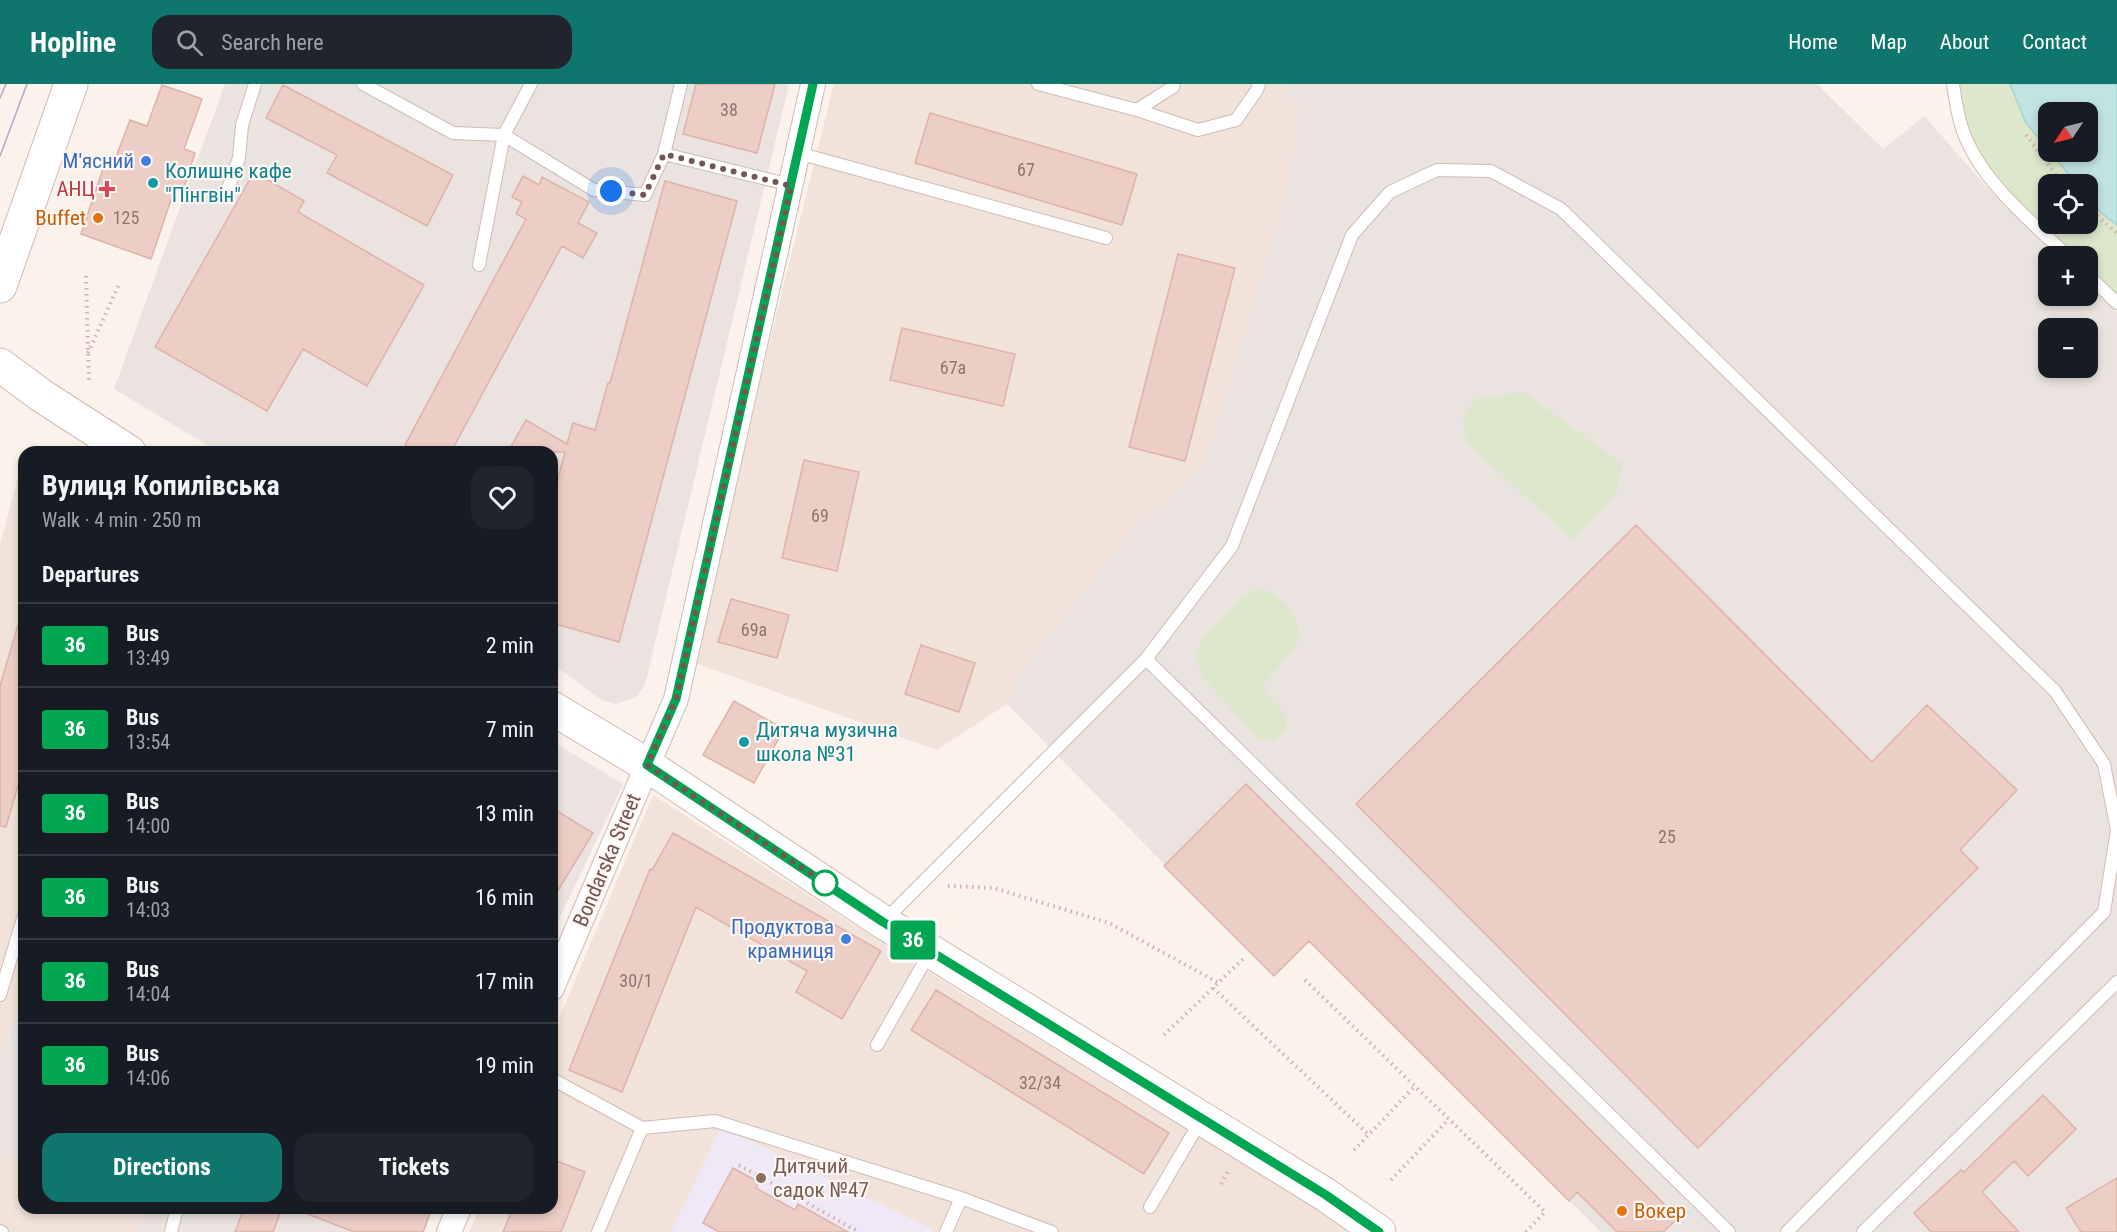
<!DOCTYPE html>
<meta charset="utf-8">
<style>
body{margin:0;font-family:"Roboto Condensed",sans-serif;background:#20242c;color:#f1f3f6;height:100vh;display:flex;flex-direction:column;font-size:22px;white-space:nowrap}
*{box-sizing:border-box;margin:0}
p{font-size:20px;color:#9ea1a6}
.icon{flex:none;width:33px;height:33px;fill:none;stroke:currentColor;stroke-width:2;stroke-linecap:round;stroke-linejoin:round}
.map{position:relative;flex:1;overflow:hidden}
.sheet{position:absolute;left:18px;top:362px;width:540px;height:768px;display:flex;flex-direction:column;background:#171b24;border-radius:18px;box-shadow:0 3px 9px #0003}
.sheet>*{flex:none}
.badge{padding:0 12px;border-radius:4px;font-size:21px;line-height:39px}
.needle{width:39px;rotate:235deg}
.tools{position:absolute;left:2038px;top:18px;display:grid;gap:12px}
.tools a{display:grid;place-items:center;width:60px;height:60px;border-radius:12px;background:#171b24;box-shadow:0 3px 9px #0003;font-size:30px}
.you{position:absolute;width:30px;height:30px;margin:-15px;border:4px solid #fff;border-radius:50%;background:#1a73e8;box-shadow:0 0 0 9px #1a73e833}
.map>.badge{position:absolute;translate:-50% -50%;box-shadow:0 0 0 3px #fff}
h2{padding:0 24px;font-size:22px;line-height:54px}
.round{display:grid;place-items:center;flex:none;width:63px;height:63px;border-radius:18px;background:#20242c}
.summary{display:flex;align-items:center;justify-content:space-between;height:102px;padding:0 24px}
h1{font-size:28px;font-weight:700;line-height:45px}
.cta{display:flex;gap:12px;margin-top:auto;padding:12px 24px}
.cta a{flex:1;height:69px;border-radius:18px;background:#0f766e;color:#fff;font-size:24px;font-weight:700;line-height:69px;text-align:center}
.cta a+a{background:#20242c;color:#f1f3f6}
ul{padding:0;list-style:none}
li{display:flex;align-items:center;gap:18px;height:84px;padding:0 24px;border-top:2px solid #363941}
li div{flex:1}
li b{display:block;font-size:22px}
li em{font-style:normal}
li .badge{min-width:66px;font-weight:700;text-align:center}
header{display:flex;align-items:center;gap:36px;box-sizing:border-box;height:84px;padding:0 30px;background:#0f766e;color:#fff}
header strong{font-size:28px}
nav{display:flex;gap:33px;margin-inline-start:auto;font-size:21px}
.search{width:420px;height:54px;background:#20242c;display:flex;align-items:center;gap:15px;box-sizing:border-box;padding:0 21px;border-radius:18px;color:#9ea1a6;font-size:22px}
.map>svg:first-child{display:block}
.residential{fill:#f2e3da}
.industrial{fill:#ebe3e0;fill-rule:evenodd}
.education{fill:#efe8f7}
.green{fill:#dce7cb;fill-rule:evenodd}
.water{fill:#c1e3e1;stroke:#a9d3d2;stroke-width:1.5}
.building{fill:#edcec6;stroke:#deb2a8;stroke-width:1.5}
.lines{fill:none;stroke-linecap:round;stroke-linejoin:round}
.lane-casing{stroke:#cebbb5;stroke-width:14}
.street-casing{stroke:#cebbb5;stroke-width:26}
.secondary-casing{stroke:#d0bab3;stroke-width:35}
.path{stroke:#d2b1a9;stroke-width:4;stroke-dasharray:1.5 4.5;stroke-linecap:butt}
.lane{stroke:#fff;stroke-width:12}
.street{stroke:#fff;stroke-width:24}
.secondary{stroke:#fff;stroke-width:33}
.tram{stroke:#b3aac4;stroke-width:1.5}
.line-casing{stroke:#fff;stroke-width:14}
.line{stroke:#00a651;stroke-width:9}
.walk{stroke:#735651;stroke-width:6;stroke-dasharray:0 10.8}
.shop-dot{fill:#3f7fe0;stroke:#fdf6f2;stroke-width:2}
.culture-dot{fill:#0f9aa8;stroke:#fdf6f2;stroke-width:2}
.health-dot{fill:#e0444e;stroke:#fdf6f2;stroke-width:2}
.food-dot{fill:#e8710a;stroke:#fdf6f2;stroke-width:2}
.stop-dot{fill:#fff;stroke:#00a651;stroke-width:3}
.education-dot{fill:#8d6e63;stroke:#fdf6f2;stroke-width:2}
.labels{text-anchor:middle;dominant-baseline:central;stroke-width:4.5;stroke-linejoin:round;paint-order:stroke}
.number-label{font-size:18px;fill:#92746e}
.shop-label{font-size:21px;fill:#366cbe;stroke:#fdf6f2;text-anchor:end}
.culture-label{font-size:21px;fill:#0d838f;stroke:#fdf6f2;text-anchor:start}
.health-label{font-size:21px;fill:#be3a42;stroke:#fdf6f2;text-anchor:end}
.food-label{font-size:21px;fill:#c56008;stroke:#fdf6f2;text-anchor:end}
.street-label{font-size:21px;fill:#735651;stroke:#fdf6f2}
.education-label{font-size:21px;fill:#785e54;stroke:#fdf6f2;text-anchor:start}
</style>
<header>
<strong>Hopline</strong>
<div class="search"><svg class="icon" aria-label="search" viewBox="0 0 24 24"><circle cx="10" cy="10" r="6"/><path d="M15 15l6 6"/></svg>Search here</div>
<nav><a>Home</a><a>Map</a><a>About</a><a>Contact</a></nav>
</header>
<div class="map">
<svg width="2117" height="1148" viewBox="0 0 2117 1148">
<rect width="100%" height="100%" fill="#fbf2eb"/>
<path class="residential" d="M 834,0 L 1288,0 L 1285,13 L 1301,18 L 1288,106 L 1205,381 L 1132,446 L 1023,585 L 1007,620 L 937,666 L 690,577 Z
M 24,380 L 24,907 L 0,979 L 0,460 L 19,389 Z
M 653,711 L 912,878 L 1355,1148 L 469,1148 L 480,1124 L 552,1124 L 552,951 Z
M 0,1071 L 24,1080 L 24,1124 L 140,1124 L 144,1125 L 136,1148 L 0,1148 Z"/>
<path class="industrial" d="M 225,0 L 789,0 L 645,601 L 635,614 L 616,620 L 602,616 L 552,580 L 552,368 L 217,367 L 114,305 Z
M 1288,0 L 1817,0 L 1883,65 L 1924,32 L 2003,121 L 2058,172 L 2049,172 L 2049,212 L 2088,212 L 2088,201 L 2117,228 L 2117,1148 L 1601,1148 L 1309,857 L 1274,892 L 1007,620 L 1023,585 L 1132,446 L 1205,381 L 1288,106 L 1300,18 L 1285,13 ZM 2049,244 L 2088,244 L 2088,284 L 2049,284 Z
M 552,657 L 623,700 L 552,850 Z
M 24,907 L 24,1080 L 0,1071 L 0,979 Z
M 140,1124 L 433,1124 L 424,1148 L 136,1148 L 144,1125 Z"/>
<path class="education" d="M 721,1043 L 932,1145 L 930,1148 L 671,1148 Z"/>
<path class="green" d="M 1958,0 L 2117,0 L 2117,212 L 2088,185 L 2088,172 L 2075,172 L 2015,115 L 1973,62 ZM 2049,28 L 2088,28 L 2088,68 L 2049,68 ZM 2049,100 L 2088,100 L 2088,140 L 2049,140 Z
M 1523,307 L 1622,380 L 1617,408 L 1573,456 L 1466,358 L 1463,332 L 1475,315 Z
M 1253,506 C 1259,506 1266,506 1271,508 C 1286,516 1305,542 1297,559 C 1293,569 1269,593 1261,603 L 1287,633 L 1285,645 L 1274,657 L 1259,655 L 1202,592 L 1196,573 L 1202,555 L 1242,513 Z"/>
<path class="water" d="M 2010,0 L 2117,0 L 2117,141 C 2102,130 2088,121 2088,100 L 2077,100 L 2050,68 L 2088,68 L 2088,28 L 2049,28 L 2049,66 L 2026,39 Z"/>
<path class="building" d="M 696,0 L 775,0 L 757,69 L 683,50 Z
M 162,1 L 202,15 L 184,65 L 195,69 L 183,107 L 175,104 L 151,175 L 81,150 L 105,79 L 113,81 L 130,36 L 147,42 Z
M 283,1 L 453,91 L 427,142 L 327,89 L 337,71 L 266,34 Z
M 930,29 L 1137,90 L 1122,141 L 915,79 Z
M 254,88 L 304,117 L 298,128 L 424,201 L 367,302 L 303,265 L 267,327 L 155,263 Z
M 523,92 L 539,101 L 542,93 L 589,118 L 578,139 L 597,149 L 583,174 L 562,162 L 451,368 L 417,368 L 405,361 L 526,135 L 516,130 L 522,118 L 512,113 Z
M 665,97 L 737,117 L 619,558 L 552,539 L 552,417 L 565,368 L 508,368 L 526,336 L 567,360 L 573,339 L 595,346 L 608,299 L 610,299 Z
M 1178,170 L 1235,184 L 1185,377 L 1129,363 Z
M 902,244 L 1015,270 L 1003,322 L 890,296 Z
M 804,376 L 859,388 L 837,487 L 782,474 Z
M 1636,441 L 1872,678 L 1927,621 L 2017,706 L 1960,766 L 1978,784 L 1698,1064 L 1356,720 Z
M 731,515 L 789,531 L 777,574 L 718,558 Z
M 18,541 L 24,542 L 24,681 L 6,743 L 0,742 L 0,602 Z
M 921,561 L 975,579 L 959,628 L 905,610 Z
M 734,617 L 784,645 L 754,699 L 703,671 Z
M 1246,700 L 1678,1134 L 1663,1148 L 1617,1148 L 1577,1108 L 1569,1117 L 1309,857 L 1274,892 L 1164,782 Z
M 552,724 L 593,749 L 552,816 Z
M 673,749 L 881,867 L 842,935 L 796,908 L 807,887 L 696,823 L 622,1008 L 569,986 L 650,785 L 652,786 Z
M 936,906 L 1169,1049 L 1144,1090 L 911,946 Z
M 2043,1011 L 2076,1045 L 2028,1092 L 2014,1077 L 1982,1108 L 2019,1148 L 1931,1148 L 1914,1129 L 1961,1086 L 1964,1088 Z
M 552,1075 L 585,1088 L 561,1148 L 503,1148 L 513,1124 L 552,1124 Z
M 733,1084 L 759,1098 L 756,1104 L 795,1126 L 798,1120 L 848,1148 L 719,1148 L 703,1139 Z
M 2117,1094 L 2117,1148 L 2081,1148 L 2066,1124 Z
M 244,1124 L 282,1124 L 273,1148 L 235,1148 Z
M 295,1124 L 432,1124 L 423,1148 L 354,1148 L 295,1125 Z"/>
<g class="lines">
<g class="lane-casing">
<path id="lane" d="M 363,0 L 453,49 L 504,51 L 479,181
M 531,0 L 504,51 L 594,106 L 645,111 L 664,70 L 681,0
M 1038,0 L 1137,26 L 1198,46 L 1236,36 L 1257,6 L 1259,0
M 1953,0 C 1955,13 1957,28 1961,41 C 1977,94 2029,136 2068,172
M 1137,26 L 1173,3 L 1174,0
M 798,69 L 1106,154
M 664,70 L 791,101
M 225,113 L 239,74 L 242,41 L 255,0
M 2088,191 L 2117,219
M 1146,575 L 1729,1148
M 883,838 L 1146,575 L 1232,462 L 1352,151 L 1390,108 L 1437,86 L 1491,87 L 1561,125 L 2055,607 L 2104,680 L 2117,746 L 2104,828 L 1787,1148
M 0,911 L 24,831
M 877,961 L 930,868
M 552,995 L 642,1044 L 715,1037 L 961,1114 L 1052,1148
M 1150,1123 L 1201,1036
M 0,1147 L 2,1148
M 171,1148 L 177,1124
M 598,1148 L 642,1044
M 946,1148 L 961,1114
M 1863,1148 L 2117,898"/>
</g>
<g class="street-casing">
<path id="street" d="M 552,904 L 676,615 L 813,0
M 449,1148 L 459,1124"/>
</g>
<g class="secondary-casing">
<path id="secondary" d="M 0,202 L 71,0
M 0,281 L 42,312 L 129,368
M 552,624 L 647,681 L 883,838 L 1326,1111 L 1379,1148"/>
</g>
<path class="path" d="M 2026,51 L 2063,100
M 2042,122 L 2049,115
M 2088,124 L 2117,149
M 86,192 L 89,300
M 88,269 L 120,198
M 948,802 L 994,804 L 1109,839 L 1219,899
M 1305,896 L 1545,1128 L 1526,1148
M 1213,904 L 1369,1051
M 1164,951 L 1243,875
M 1354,1066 L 1415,1002
M 739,1081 L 859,1148
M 1391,1096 L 1449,1035
M 1221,1100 L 1228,1087"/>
<use href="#lane" class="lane"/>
<use href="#street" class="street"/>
<use href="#secondary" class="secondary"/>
<path class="tram" d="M 0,14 L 6,0
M 0,72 L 27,0"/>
</g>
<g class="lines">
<g class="line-casing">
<path id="line" d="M 813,0 L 676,615 L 647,681 L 883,838 L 1326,1111 L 1379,1148"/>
</g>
<use href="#line" class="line"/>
<path class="walk" d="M 611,107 L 645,111 L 664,70 L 791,102 L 676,615 L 647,681 L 825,799"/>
</g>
<g class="shop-dot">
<circle cx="146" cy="77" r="6"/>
<circle cx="846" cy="855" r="6"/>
</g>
<g class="culture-dot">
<circle cx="153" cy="99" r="6"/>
<circle cx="744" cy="658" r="6"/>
</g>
<path class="health-dot" d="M104 96h6v6h6v6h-6v6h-6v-6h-6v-6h6z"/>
<g class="food-dot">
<circle cx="98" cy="134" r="6"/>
<circle cx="1622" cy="1127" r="6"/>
</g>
<circle class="stop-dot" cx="825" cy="799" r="12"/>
<circle class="education-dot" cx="761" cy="1094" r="6"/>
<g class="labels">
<g class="number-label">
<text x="729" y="25">38</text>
<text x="1026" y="85">67</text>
<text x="126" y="133">125</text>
<text x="953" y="283">67а</text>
<text x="820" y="431">69</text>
<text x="754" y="545">69а</text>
<text x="1667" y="752">25</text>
<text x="636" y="896">30/1</text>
<text x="1040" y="998">32/34</text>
</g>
<g class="shop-label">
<text x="134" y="77">М'ясний</text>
<text x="834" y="843">Продуктова<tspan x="834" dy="24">крамниця</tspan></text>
</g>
<g class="culture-label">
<text x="165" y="87">Колишнє кафе<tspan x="165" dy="24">"Пінгвін"</tspan></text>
<text x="756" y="646">Дитяча музична<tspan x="756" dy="24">школа №31</tspan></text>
</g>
<g class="health-label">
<text x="95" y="105">АНЦ</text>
</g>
<g class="food-label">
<text x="86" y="134">Buffet</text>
<text x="1634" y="1127" text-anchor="start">Вокер</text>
</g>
<g class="street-label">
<text transform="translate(607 776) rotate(-67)">Bondarska Street</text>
</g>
<g class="education-label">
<text x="773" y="1082">Дитячий<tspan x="773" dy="24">садок №47</tspan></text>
</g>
</g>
</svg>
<div class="tools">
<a><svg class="needle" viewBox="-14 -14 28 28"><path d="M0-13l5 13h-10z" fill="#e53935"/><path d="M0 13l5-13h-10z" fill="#9ea1a6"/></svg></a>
<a><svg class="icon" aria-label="locate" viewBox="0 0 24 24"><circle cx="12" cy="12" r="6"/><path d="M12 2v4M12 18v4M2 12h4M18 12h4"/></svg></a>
<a>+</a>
<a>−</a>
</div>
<div class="you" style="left:611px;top:107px"></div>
<b class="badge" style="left:913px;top:856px;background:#00a651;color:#fff">36</b>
<section class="sheet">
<div class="summary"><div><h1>Вулиця Копилівська</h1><p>Walk · 4 min · 250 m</p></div><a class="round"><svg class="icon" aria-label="heart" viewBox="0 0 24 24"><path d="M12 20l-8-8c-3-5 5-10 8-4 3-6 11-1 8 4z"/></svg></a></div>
<h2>Departures</h2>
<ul>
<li><span class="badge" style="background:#00a651;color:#fff">36</span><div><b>Bus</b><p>13:49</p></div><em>2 min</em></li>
<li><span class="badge" style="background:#00a651;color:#fff">36</span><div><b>Bus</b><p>13:54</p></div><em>7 min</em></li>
<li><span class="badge" style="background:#00a651;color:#fff">36</span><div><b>Bus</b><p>14:00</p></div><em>13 min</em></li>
<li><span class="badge" style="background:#00a651;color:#fff">36</span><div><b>Bus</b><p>14:03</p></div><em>16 min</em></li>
<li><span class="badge" style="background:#00a651;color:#fff">36</span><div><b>Bus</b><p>14:04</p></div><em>17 min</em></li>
<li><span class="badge" style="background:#00a651;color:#fff">36</span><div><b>Bus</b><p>14:06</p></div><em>19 min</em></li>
</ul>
<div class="cta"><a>Directions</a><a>Tickets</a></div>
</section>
</div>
